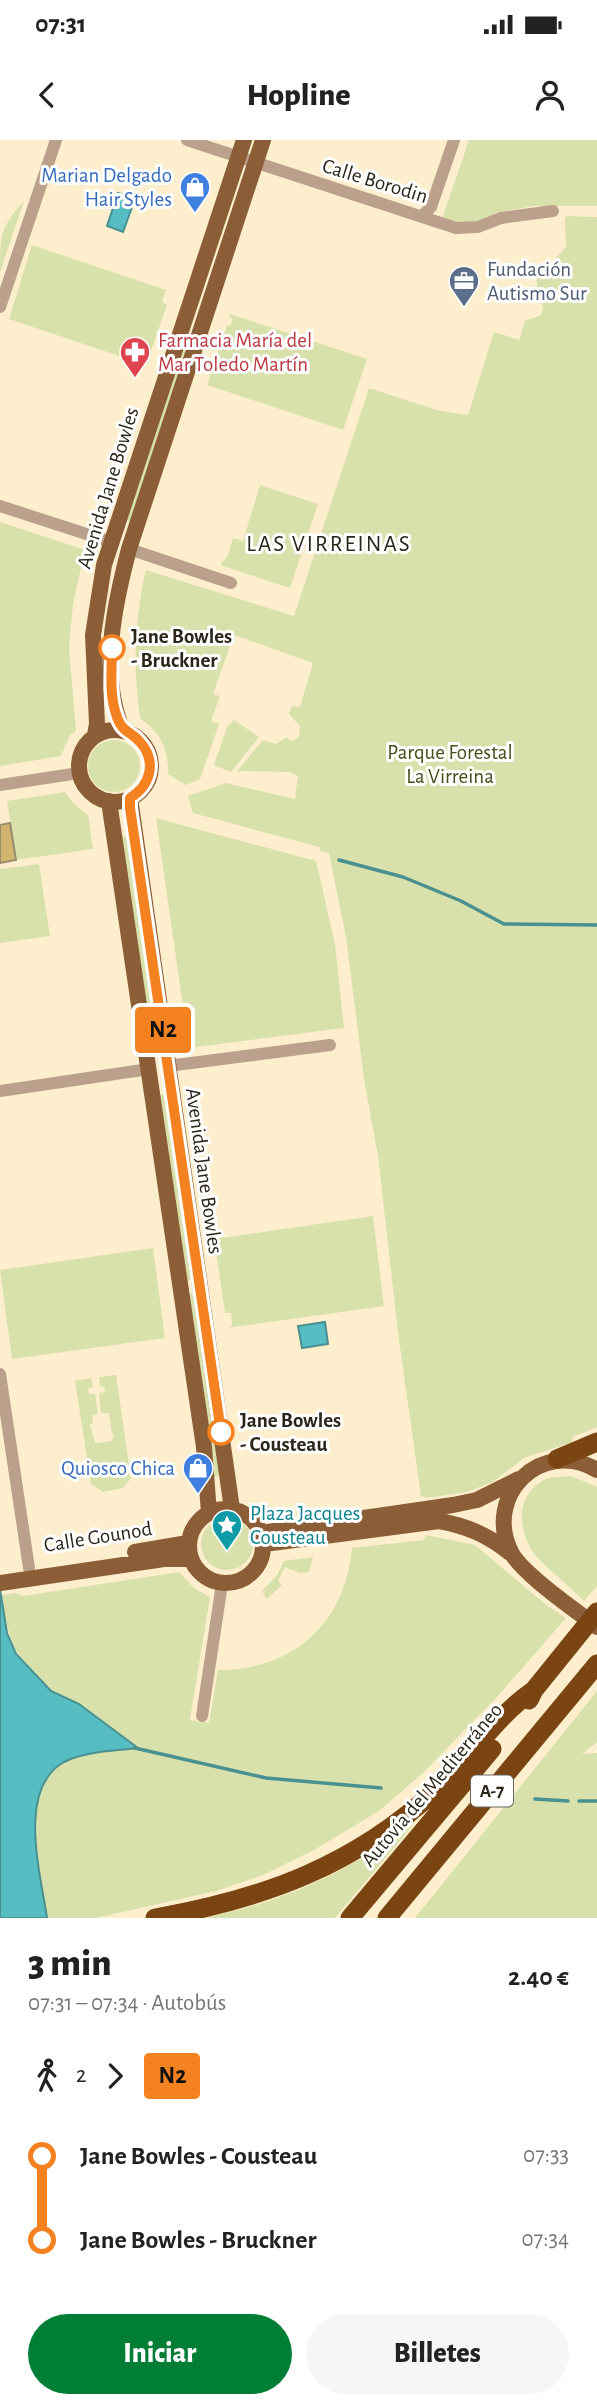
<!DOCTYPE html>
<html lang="es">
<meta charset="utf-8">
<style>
body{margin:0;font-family:"Alegreya Sans",sans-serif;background:#f6f6f6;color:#222;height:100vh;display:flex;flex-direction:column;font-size:26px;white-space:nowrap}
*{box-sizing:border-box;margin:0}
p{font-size:23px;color:#767676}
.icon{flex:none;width:38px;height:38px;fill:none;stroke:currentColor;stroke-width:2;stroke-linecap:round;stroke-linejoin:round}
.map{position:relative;height:1778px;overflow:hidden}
.panel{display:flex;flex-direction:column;background:#fff;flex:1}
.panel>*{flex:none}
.badge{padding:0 14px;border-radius:5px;font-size:24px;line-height:46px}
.map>.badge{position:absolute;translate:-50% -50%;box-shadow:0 0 0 4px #fff}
.legs{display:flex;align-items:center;gap:10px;height:77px;padding:0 28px;font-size:23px}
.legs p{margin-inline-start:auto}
.overview{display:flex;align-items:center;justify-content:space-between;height:119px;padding:0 28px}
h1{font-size:38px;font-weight:800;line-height:52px}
.action{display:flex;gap:14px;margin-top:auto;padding:14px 28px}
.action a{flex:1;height:80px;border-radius:42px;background:#017e36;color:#fff;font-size:28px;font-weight:800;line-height:80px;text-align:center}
.action a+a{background:#f6f6f6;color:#222}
ul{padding:0 28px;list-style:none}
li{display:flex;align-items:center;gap:24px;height:84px;font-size:26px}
li i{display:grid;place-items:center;width:10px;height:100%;margin:0 9px;background:currentColor}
li i::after{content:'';width:18px;height:18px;margin:-9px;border:5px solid;border-radius:50%;background:#fff}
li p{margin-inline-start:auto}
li:first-child i{background:linear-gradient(#0000 50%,currentColor 0)}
li:last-child i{background:linear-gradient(currentColor 50%,#0000 0)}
.status{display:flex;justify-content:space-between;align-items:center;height:49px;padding:0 35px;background:#fff;direction:ltr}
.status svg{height:19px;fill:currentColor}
header{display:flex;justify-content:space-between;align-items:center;height:91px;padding:0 28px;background:#fff;font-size:32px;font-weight:800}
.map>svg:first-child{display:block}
.green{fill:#d8e1ab}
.water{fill:#56bdc3;stroke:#499090;stroke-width:2}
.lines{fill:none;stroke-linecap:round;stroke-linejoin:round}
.stream{stroke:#499090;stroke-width:3.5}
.building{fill:#d1b46e;stroke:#9a8d6e;stroke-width:2}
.minor{stroke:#bba08c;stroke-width:12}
.major{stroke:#8c5e37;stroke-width:16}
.highway{stroke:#7a4512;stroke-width:19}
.line-1-casing{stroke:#fff;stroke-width:16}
.line-1{stroke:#f58220;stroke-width:10}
.stop-1-dot{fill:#fff;stroke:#f58220;stroke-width:3.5}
.labels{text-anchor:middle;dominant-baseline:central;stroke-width:6;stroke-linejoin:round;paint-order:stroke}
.shield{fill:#fff;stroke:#6b675e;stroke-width:2}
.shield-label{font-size:19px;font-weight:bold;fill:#2b2619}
.shop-label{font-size:21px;fill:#366cbe;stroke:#fff;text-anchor:end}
.street-label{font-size:21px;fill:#2b2619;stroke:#fff}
.service-label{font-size:21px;fill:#4e5e75;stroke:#fff;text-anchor:start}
.health-label{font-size:21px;fill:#be3a42;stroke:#fff;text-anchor:start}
.stop-label{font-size:21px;font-weight:bold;fill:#2b2619;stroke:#fff;text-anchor:start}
.park-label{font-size:21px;fill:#484e19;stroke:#fff}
.culture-label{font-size:21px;fill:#0d838f;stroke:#fff;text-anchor:start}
.neighbourhood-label{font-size:23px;letter-spacing:2px;fill:#2b2619;stroke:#fff}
</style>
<div class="status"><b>07:31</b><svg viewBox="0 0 49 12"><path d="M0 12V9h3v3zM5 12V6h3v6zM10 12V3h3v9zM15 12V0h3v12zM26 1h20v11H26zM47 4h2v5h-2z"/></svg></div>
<header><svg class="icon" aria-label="back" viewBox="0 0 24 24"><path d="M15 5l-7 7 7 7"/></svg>Hopline<svg class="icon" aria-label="person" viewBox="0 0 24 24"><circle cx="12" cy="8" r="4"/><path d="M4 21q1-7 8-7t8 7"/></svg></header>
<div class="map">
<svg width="597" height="1778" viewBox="0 0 597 1778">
<rect width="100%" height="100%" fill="#fdefcd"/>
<path class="green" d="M 469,0 L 597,0 L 597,66 L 533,66 L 496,73 L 481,82 L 464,83 L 442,79 Z
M 24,61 L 0,132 C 0,95 0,88 24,61 Z
M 567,76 L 597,77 L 597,1287 L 573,1297 L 572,1302 L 524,1318 L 493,1342 L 467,1352 L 428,1358 L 421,1356 L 398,1193 L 378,1016 L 364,939 L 346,797 L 329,713 L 321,711 L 319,707 L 193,673 L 188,656 L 226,643 L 295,659 L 298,636 L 289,632 L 237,631 L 263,600 L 276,604 L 287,597 L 291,601 L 299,597 L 300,586 L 289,574 L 292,566 L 300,567 L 313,523 L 234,495 L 213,554 L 220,556 L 211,581 L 219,584 L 200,639 L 186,645 L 168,634 C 169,609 160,592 140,578 C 133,526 134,481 146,430 L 294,476 L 369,248 L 440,271 L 468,275 L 494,192 L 519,200 L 525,181 L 541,175 L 543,168 L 536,140 L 566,107 L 565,78 Z
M 32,105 L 166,150 L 162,162 L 167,165 L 146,225 L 9,179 Z
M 230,174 L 367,219 L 343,290 L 207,245 L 227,185 L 230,186 L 233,179 L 229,177 Z
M 181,210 L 187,212 L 131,381 L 125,380 Z
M 260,345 L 318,364 L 290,448 L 220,425 L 228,415 L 233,398 L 243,401 Z
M 0,382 L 85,410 L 73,464 L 69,507 L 76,591 L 70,595 L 61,616 L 0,626 Z
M 234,580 L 259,597 L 231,632 L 214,625 L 227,587 Z
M88 626a26 26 0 1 1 52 0a26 26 0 1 1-52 0Z
M 65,652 L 73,663 L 88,675 L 93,709 L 16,720 L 7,661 Z
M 156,678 L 316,721 L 335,804 L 344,888 L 189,908 Z
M 128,696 L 157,898 L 150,899 L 122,697 Z
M 39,724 L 50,796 L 0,803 L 0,729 Z
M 166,954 L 192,1140 L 186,1141 L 159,955 Z
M 373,1076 L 384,1166 L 227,1188 L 232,1186 L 231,1173 L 225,1173 L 214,1099 Z
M 153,1108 L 165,1198 L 12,1219 L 0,1130 Z
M 194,1153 L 220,1336 L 214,1337 L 187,1154 Z
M 116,1235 L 131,1338 L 123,1348 L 103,1352 L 91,1344 L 75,1241 L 91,1238 L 93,1247 L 88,1248 L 89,1254 L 95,1254 L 98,1274 L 92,1275 L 93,1284 L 90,1284 L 95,1303 L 112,1301 L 114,1295 L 112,1293 L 109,1273 L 101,1273 L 99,1253 L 105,1252 L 104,1246 L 100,1247 L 99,1237 Z
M 571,1336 L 597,1347 L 597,1446 L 584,1461 C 572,1448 541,1424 533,1412 C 517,1388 516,1355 544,1340 C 551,1336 563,1337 571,1336 Z
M201 1404a26 26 0 1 1 52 0a26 26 0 1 1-52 0Z
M 426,1395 L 475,1405 L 545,1464 L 566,1478 L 497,1557 L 423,1633 L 379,1671 L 316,1709 L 263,1735 L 216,1751 L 96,1778 L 47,1778 C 40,1731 15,1658 62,1624 C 81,1610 114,1611 137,1608 C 118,1594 100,1580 81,1566 C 73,1559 61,1557 52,1551 C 15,1527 8,1496 1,1455 L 16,1453 L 23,1456 L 179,1432 L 195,1449 L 210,1457 L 190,1580 L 209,1583 L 218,1530 C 293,1530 345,1484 352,1408 L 424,1400 Z
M 313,1417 L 309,1432 L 300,1433 L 285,1427 L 278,1441 L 282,1445 L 267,1459 L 262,1451 L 278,1434 L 284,1421 Z
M 597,1551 L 597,1602 L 582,1614 L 597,1613 L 597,1778 L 415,1778 Z
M 414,1684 L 335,1778 L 202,1778 C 281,1764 349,1731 414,1684 Z"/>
<path class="water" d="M 118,53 L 135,59 L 123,92 L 107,86 Z
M 325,1182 L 328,1204 L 302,1208 L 298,1186 Z
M 0,1449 L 7,1493 L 16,1514 L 51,1551 L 79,1564 L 138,1608 C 115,1611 85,1611 64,1622 C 16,1649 41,1735 47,1778 L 0,1778 Z"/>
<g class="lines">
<path class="stream" d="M 339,720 L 403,737 L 461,761 L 504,784 L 597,785
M 135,1608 L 266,1638 L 381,1648
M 535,1659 L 568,1661
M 579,1661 L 597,1661"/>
</g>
<path class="building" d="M 10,683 L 16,720 L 0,723 L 0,685 Z"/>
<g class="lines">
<path class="minor" d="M 187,0 L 456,88 L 478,87 L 501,78 L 553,71
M 423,75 L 431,67 L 454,0
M 0,167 L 56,0
M 0,366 L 111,402
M 129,409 L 231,443
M 0,645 L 79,633
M 168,926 L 330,905
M 0,951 L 149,929
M 0,1234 L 29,1428
M 202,1576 L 222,1444"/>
<path class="major" d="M79 626a36 36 0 1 1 72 0a36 36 0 1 1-72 0Z
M 123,591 C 99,535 114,466 129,409 L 263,0
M 95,595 L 97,584 L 93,495 L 104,425 L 244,0
M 130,658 L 232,1369
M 109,661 L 204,1307 L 209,1373
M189 1406a37 37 0 1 1 74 0a37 37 0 1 1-74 0Z
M 261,1393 L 453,1365 L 477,1360 L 519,1339
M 264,1404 L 439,1381 C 467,1386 488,1395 510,1413
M 135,1412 L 188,1403
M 0,1443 L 164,1419 L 190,1419
M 597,1487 C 577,1471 521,1433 511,1412 C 483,1356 541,1297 597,1330"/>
<path class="highway" d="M 557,1319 L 597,1302
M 529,1560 L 534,1550 L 597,1472
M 155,1778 C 264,1759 356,1725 437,1649 C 471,1617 496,1576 534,1550
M 350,1778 L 492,1609
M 387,1778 L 597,1524"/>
</g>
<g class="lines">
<g class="line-1-casing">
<path id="line-1" d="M 112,508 C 112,529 109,554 116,574 C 122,594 130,590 140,602 C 157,621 151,645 130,658 L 130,668 L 221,1292"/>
</g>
<use href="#line-1" class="line-1"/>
</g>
<defs>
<g id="shop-pin" transform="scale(1.575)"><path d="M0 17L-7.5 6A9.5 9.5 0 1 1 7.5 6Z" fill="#3f7fe0" stroke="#fff"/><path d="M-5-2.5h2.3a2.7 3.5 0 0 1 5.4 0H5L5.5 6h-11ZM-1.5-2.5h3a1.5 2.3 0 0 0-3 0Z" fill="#fff"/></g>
<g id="office-pin" transform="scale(1.575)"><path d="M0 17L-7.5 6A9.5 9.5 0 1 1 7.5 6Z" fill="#5c6f8a" stroke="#fff"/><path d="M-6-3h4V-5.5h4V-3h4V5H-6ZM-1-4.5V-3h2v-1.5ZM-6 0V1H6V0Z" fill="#fff"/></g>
<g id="pharmacy-pin" transform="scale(1.575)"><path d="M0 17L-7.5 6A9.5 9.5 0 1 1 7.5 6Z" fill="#e0444e" stroke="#fff"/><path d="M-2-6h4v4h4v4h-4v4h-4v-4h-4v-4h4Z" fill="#fff"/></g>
<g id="sight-pin" transform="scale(1.575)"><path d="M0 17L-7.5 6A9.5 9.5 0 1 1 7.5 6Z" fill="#0f9aa8" stroke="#fff"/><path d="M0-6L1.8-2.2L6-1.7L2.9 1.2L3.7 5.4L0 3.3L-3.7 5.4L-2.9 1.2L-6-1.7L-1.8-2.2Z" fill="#fff"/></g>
</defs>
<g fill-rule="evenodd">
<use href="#shop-pin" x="195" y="47"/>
<use href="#office-pin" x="464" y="141"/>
<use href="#pharmacy-pin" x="135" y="212"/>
<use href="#shop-pin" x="198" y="1328"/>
<use href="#sight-pin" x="227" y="1385"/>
</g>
<g class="stop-1-dot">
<circle cx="112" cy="508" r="12"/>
<circle cx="221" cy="1292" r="12"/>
</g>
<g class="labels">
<rect class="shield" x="471" y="1635.5" width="42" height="31" rx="5"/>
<g class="shield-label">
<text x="492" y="1651">A-7</text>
</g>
<g class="shop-label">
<text x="172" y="35">Marian Delgado<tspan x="172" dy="24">Hair Styles</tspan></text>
<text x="175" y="1328">Quiosco Chica</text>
</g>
<g class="street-label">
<text transform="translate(375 41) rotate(17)">Calle Borodin</text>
<text transform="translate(108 348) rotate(-73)">Avenida Jane Bowles</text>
<text transform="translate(204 1031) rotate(82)">Avenida Jane Bowles</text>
<text transform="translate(98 1397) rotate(-9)">Calle Gounod</text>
<text transform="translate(432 1645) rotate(-50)">Autovía del Mediterráneo</text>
</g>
<g class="service-label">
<text x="487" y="129">Fundación<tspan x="487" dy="24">Autismo Sur</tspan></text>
</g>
<g class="health-label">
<text x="158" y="200">Farmacia María del<tspan x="158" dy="24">Mar Toledo Martín</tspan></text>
</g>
<g class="stop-label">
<text x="131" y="496">Jane Bowles<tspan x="131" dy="24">- Bruckner</tspan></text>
<text x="240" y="1280">Jane Bowles<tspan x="240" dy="24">- Cousteau</tspan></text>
</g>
<g class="park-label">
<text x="450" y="612">Parque Forestal<tspan x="450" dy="24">La Virreina</tspan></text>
</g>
<g class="culture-label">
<text x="250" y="1373">Plaza Jacques<tspan x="250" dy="24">Cousteau</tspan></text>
</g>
<g class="neighbourhood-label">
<text x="329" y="404">LAS VIRREINAS</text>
</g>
</g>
</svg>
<b class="badge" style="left:163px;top:890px;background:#f58220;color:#111">N2</b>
</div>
<section class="panel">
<div class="overview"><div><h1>3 min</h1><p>07:31 – 07:34 · Autobús</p></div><b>2.40 €</b></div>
<div class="legs"><svg class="icon" aria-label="walk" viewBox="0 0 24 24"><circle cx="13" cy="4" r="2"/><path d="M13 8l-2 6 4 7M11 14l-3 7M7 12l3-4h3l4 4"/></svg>2<svg class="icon" aria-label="forward" viewBox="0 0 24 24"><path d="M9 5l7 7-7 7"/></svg><b class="badge" style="background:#f58220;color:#111">N2</b></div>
<ul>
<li><i style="color:#f58220"></i><b>Jane Bowles - Cousteau</b><p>07:33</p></li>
<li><i style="color:#f58220"></i><b>Jane Bowles - Bruckner</b><p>07:34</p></li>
</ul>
<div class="action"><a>Iniciar</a><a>Billetes</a></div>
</section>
